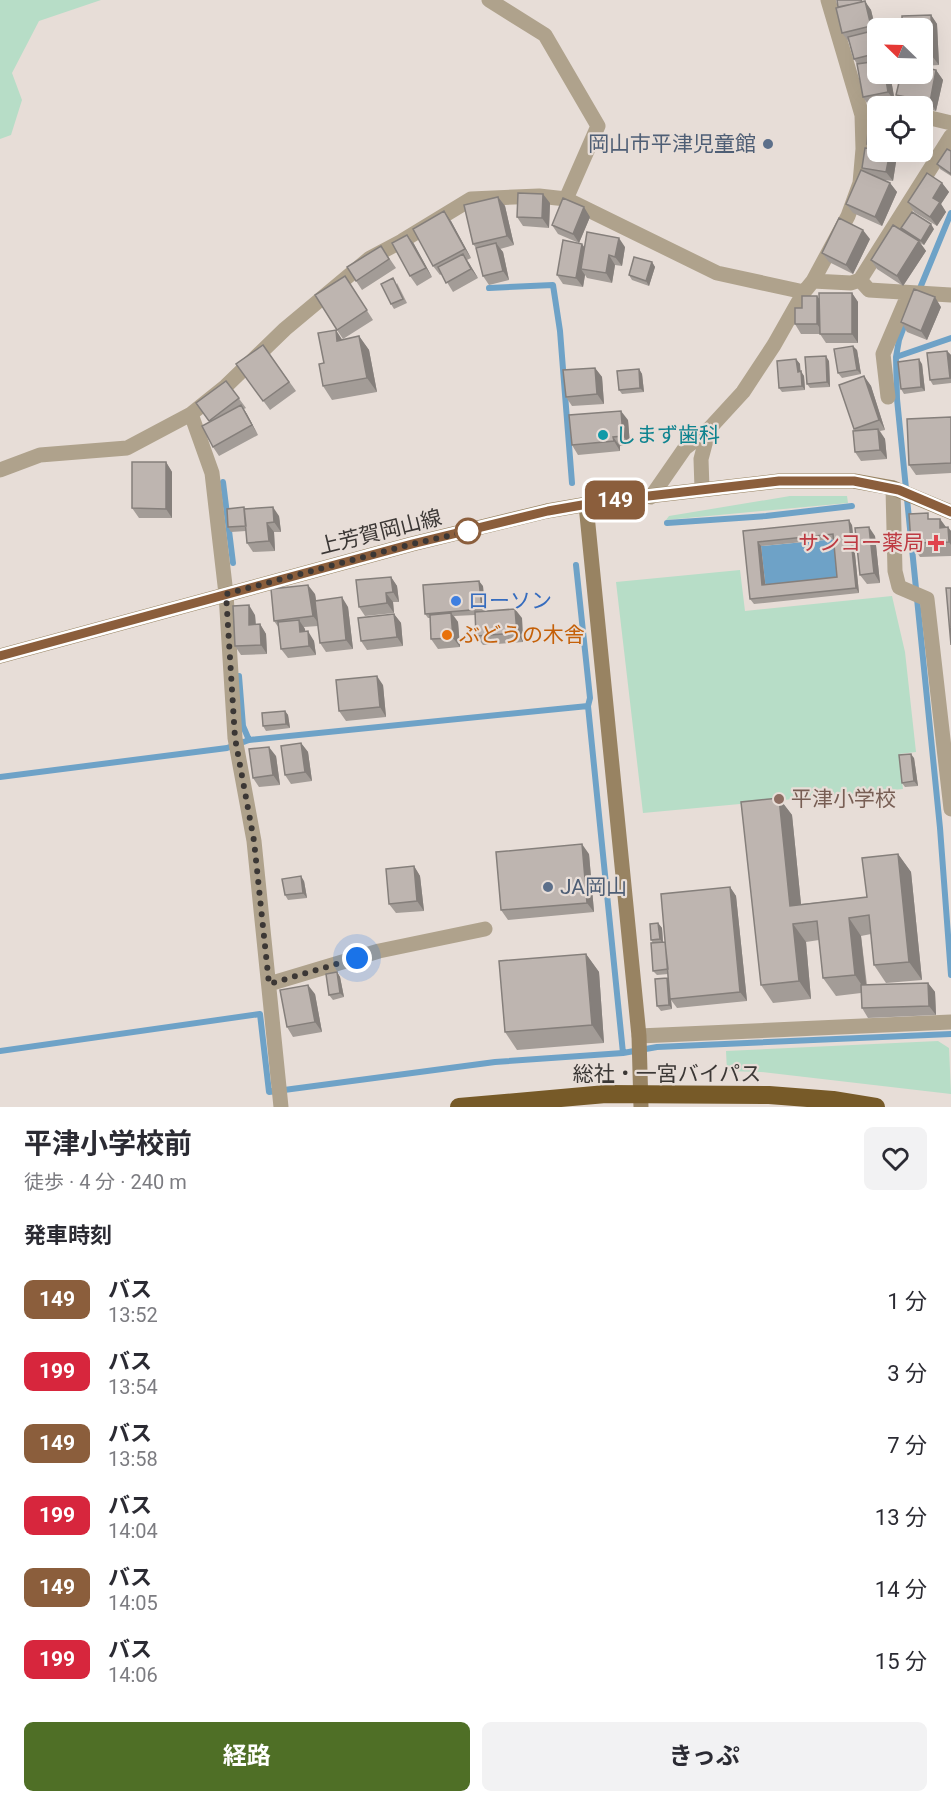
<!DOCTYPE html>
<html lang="ja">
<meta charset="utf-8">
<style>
body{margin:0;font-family:Roboto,"Noto Sans JP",sans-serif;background:#f2f2f3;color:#2b2b33;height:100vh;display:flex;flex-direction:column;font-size:22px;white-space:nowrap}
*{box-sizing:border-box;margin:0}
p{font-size:20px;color:#7c7c81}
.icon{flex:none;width:33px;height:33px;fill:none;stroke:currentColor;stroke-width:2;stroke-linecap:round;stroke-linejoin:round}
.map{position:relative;height:1107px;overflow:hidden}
.side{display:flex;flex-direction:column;background:#fff;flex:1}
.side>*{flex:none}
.badge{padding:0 12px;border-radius:9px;font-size:21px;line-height:39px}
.needle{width:39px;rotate:293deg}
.tools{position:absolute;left:867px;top:18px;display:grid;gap:12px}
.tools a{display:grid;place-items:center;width:66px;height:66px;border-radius:9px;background:#fff;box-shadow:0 6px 24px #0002;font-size:30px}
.you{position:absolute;width:30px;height:30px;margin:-15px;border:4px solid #fff;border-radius:50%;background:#1a73e8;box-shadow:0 0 0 9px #1a73e833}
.map>.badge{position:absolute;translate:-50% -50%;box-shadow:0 0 0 3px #fff}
h2{padding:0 24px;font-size:22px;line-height:54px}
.round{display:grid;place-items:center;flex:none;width:63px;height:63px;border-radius:9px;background:#f2f2f3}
.head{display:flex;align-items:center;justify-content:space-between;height:102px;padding:0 24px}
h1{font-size:28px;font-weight:700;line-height:45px}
.primary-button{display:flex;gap:12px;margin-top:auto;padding:12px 24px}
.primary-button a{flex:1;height:69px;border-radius:9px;background:#4f6f26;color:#fff;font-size:24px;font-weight:700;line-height:69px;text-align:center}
.primary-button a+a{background:#f2f2f3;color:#2b2b33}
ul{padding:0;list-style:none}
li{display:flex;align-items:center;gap:18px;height:72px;padding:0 24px}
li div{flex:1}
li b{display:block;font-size:22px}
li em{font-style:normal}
li .badge{min-width:66px;font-weight:700;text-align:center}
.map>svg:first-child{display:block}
.green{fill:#b7ddc7}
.water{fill:#6ea2c7}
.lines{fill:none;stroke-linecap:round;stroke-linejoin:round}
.stream{stroke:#6ea2c7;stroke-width:6}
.street{stroke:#afa28c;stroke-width:15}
.secondary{stroke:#988362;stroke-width:15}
.highway{stroke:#775a28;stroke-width:18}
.wall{fill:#a39c97;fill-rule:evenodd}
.shaded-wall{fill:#857f7b}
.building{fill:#beb5b0;stroke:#857f7b;stroke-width:1.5;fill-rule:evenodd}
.line-casing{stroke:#fff;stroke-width:14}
.line{stroke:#8b5e3c;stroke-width:9}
.walk{stroke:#3b3735;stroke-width:6;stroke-dasharray:0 10.8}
.service-dot{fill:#5c6f8a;stroke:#e7ddd7;stroke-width:2}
.culture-dot{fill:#0f9aa8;stroke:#e7ddd7;stroke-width:2}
.stop-dot{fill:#fff;stroke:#8b5e3c;stroke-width:3}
.health-dot{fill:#e0444e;stroke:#e7ddd7;stroke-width:2}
.shop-dot{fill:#3f7fe0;stroke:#e7ddd7;stroke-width:2}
.food-dot{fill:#e8710a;stroke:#e7ddd7;stroke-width:2}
.education-dot{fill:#8d6e63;stroke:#e7ddd7;stroke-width:2}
.labels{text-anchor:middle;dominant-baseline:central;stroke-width:4.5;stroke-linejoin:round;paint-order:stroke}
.service-label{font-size:21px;fill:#4e5e75;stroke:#e7ddd7;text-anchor:end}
.culture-label{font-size:21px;fill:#0d838f;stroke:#e7ddd7;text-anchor:start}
.street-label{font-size:21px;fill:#3b3735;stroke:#e7ddd7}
.health-label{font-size:21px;fill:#be3a42;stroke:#e7ddd7;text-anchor:end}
.shop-label{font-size:21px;fill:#366cbe;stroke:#e7ddd7;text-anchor:start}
.food-label{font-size:21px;fill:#c56008;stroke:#e7ddd7;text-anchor:start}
.education-label{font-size:21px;fill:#785e54;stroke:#e7ddd7;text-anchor:start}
</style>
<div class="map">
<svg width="951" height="1107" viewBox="0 0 951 1107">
<rect width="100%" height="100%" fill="#e7ddd7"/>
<path class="green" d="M 0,0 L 101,0 L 39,21 L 12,73 L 22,100 L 11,135 L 0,139 Z
M 790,496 L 847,496 L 848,503 L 666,520 L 669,516 Z
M 740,570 L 745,611 L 892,596 L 905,652 L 916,752 L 899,754 L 903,789 L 643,813 L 616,582 Z
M 938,1041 L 949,1048 L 951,1094 L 761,1072 L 727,1071 L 726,1051 Z"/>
<path class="water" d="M 836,539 L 841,582 L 766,590 L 761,546 Z"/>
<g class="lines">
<path class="stream" d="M 489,288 L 553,285 L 560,331 L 572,483
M 918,293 L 951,213
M 951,338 L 896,357 L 897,399 L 940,828 L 951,975
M 896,357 L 899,340 L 906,321
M 223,482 L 233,563
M 667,523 L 766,516 L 852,506
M 576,565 L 590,698 L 588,706
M 239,676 L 243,726 L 249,740
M 0,777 L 227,748 L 249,740 L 588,706 L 623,1053
M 0,1051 L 260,1014 L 269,1092 L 495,1062 L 623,1053 L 657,1047 L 951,1034"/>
<path class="street" d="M 489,0 L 545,35 L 598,126 L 566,199
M 862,115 L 878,114
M 922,116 L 951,123
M 860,280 L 869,290 L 951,295
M 813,281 L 851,283 L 860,280 L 951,136
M 888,397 L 883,354 L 909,293
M 191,414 L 212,473 L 226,594 L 235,738 L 254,841 L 281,1107
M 0,470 L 40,455 L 127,448 L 191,414 L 226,386 L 285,329 L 370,258 L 402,241 L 471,199 L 539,196 L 566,199 L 717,273 L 804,292
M 893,488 L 895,571 L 899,587 L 927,599 L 951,809
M 702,489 L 701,459 L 709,429
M 651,497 L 685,448 L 709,429 L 743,392 L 774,345 L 804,292 L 813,281 L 848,216 L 860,183 L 863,149 L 862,115 L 828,0
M 269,984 L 379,951 L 485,929
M 639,1036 L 951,1022"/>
<path class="secondary" d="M 586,505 L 639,1036 L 641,1107
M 0,656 L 412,544 L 547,511 L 605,501 L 779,481 L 854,481 L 893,488 L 951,512"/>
<path class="highway" d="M 459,1107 L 606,1094 L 769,1095 L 833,1100 L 876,1107"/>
</g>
<path class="wall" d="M 864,1 L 871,10 L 876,30 L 878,32 L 878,74 L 890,74 L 895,102 L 869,106 L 863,97 L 857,64 L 854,59 L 849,42 L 842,33 Z
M 931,15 L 937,24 L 939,65 L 922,66 L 922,28 Z
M 936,70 L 943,80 L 936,111 L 922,108 L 922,106 L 914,106 L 903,104 L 896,95 Z
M 878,118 L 878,152 L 897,152 L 896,155 L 892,155 L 896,162 L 893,181 L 884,180 L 890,183 L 897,192 L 882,226 L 853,213 L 846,204 L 864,171 L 862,168 L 870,149 L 867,144 Z
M 951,151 L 951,176 L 940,169 L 937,164 Z
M 942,183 L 949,192 L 941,204 L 946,212 L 937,226 L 914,212 L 908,202 Z
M 498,197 L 505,206 L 514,245 L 500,249 L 503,252 L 509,280 L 489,285 L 483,276 L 476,248 L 473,244 Z
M 550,203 L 549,228 L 523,226 L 517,217 Z
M 590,217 L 579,243 L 558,234 L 552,225 Z
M 451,221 L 471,258 L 467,260 L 478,278 L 453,292 L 442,274 L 440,275 L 433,266 Z
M 901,228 L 934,229 L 924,245 L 920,243 L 926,251 L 903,286 L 877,269 L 871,260 L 904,231 Z
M 407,235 L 414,244 L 432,277 L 417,286 L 410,276 Z
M 870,239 L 853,274 L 829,262 L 822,253 Z
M 381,246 L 396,268 L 362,290 L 356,281 Z
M 625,247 L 622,266 L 615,265 L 612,283 L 587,278 L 585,275 L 583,287 L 563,284 L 557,275 L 585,248 Z
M 652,262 L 655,267 L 649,286 L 632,280 L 629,275 Z
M 345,276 L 373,320 L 343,339 L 337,330 Z
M 397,283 L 407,303 L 394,309 L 391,304 Z
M 852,293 L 858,302 L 858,343 L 826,343 L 820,334 L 801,334 L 795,324 L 802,308 L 817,296 L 819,299 Z
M 941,307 L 927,340 L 907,332 L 901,322 Z
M 359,336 L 369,350 L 377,392 L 332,400 L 323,386 L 324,363 L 342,340 Z
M 263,345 L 296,391 L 270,410 L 236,364 Z
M 857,350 L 861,374 L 842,378 L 838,373 Z
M 947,351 L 951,355 L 951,383 L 933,385 L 930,380 Z
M 796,359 L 800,364 L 800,371 L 804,376 L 805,390 L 782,392 L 779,388 Z
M 829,361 L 830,387 L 810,388 L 807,384 Z
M 922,364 L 925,391 L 904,394 L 901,389 Z
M 595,368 L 602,377 L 604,404 L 572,406 L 566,397 Z
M 639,369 L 642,374 L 644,392 L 622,394 L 619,390 Z
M 864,376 L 871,386 L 885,430 L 880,431 L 885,439 L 887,459 L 861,461 L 855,452 L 856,431 L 854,429 Z
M 226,381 L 246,408 L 244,409 L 258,435 L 219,456 L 213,447 L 210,422 L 196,403 Z
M 951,417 L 951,473 L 916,475 L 909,465 Z
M 628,420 L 630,445 L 620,446 L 620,451 L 578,455 L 572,445 Z
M 166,462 L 172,472 L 172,518 L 139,518 L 132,508 Z
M 245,509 L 279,516 L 281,532 L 274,532 L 275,551 L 253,552 L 247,543 L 246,531 L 231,532 L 228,527 Z
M 940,519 L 946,527 L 951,531 L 951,556 L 920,557 L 911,543 Z
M 852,525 L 859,593 L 754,604 L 750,599 L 743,531 ZM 834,539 L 837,577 L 765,585 L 761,546 Z
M 875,536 L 880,583 L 867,584 L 860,575 Z
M 391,577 L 397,586 L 399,602 L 393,602 L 394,613 L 365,616 L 359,607 Z
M 483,586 L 485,611 L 522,618 L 523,642 L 483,645 L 476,636 L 475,615 L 454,616 L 458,622 L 460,647 L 438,649 L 431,639 L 430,618 L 428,618 L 425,614 Z
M 315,594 L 316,600 L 348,607 L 353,649 L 326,652 L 320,643 L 318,626 L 304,627 L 305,631 L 314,641 L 316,655 L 288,658 L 281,649 L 279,628 L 274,621 Z
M 394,614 L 401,623 L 403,646 L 367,650 L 361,641 Z
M 255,615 L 256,624 L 260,624 L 266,634 L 267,654 L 241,655 L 235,646 Z
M 383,685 L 386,717 L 346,721 L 339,711 Z
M 285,711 L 288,715 L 290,728 L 266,731 L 263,726 Z
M 301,743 L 308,752 L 312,781 L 291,784 L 285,775 Z
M 276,756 L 280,785 L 259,787 L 253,778 Z
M 914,758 L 918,786 L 905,787 L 902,783 Z
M 779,798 L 792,815 L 801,904 L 867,897 L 898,854 L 911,872 L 922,980 L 886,983 L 874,965 L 871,934 L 861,936 L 867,985 L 928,983 L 935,992 L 936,1015 L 868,1018 L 862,1008 L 861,993 L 836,996 L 823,978 L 819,940 L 806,942 L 811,999 L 773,1003 L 761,985 Z
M 589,854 L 594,912 L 508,920 L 501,910 Z
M 414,866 L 420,876 L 424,911 L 396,913 L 389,904 Z
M 304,881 L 307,898 L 288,900 L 285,895 Z
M 730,887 L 736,896 L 747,1001 L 677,1008 L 671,1000 L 672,1009 L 661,1011 L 657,1006 L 669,981 L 668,974 L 657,975 L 653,971 L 653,943 L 651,940 L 658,923 L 662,928 L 663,942 L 665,942 Z
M 586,954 L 599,972 L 604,1043 L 517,1050 L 505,1032 Z
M 337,972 L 340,977 L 344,997 L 333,1000 L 329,995 Z
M 315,994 L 322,1032 L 293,1037 L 287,1027 Z"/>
<path class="shaded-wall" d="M 865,1 L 871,10 L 877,35 L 871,26 Z
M 931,15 L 937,24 L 939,65 L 932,56 Z
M 936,70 L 943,80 L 936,111 L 930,102 Z
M 885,74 L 890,74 L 895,102 L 888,92 Z
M 923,120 L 926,125 L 922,142 L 922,123 Z
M 890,152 L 896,162 L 893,181 L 886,172 Z
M 890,183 L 897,192 L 882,226 L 875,217 Z
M 942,183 L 949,192 L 941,204 L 946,212 L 937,226 L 930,217 L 933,198 Z
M 543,194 L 550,203 L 549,228 L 542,218 Z
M 498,197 L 505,206 L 514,245 L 507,236 Z
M 584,207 L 590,217 L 579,243 L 573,234 Z
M 444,211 L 451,221 L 471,258 L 465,249 Z
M 931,224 L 934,229 L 924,245 L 921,241 Z
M 863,230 L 870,239 L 853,274 L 846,265 Z
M 407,235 L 414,244 L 432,277 L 426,268 Z
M 619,238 L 625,247 L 622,266 L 615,257 Z
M 919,241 L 926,251 L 903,286 L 897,276 Z
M 496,243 L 503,252 L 509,280 L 503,271 Z
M 582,244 L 589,253 L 581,269 L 585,275 L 583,287 L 576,278 Z
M 463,254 L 469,263 L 478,278 L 471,269 Z
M 609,255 L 615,265 L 612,283 L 606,273 Z
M 652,262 L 655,267 L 649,286 L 646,281 Z
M 852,293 L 858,302 L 858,343 L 852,334 Z
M 817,296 L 824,305 L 824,334 L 817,324 Z
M 935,297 L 941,307 L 927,340 L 921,331 Z
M 336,330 L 345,344 L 337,341 Z
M 359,336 L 369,350 L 377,392 L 367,378 Z
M 853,346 L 857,350 L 861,374 L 857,370 Z
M 947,351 L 951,355 L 951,379 L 950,378 Z
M 826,356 L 829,361 L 830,387 L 827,382 Z
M 796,359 L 800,364 L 801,376 L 798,372 Z
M 919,359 L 922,364 L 925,391 L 921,387 Z
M 595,368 L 602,377 L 604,404 L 597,394 Z
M 639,369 L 642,374 L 644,392 L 640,388 Z
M 801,371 L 804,376 L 805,390 L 802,386 Z
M 864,376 L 871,386 L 885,430 L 879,420 Z
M 241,405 L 247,414 L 258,435 L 252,425 Z
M 621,411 L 628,420 L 630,445 L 623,436 Z
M 878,429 L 885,439 L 887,459 L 880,450 Z
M 613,437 L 620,446 L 620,451 L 614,441 Z
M 166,462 L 172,472 L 172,518 L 166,509 Z
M 273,507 L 279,516 L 281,532 L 274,522 Z
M 940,519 L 948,530 L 948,527 L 951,531 L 951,545 L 940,528 Z
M 849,520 L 852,525 L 859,593 L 856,588 Z
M 267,523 L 274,532 L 275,551 L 269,541 Z
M 869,527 L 875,536 L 880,583 L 874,573 Z
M 758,542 L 761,546 L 766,590 L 762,585 Z
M 391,577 L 397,586 L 399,602 L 393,592 Z
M 479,581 L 483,586 L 485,614 L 482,609 Z
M 308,585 L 315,594 L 320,625 L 313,616 Z
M 386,593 L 393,602 L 394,613 L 387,603 Z
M 342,597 L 348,607 L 353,649 L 346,640 Z
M 249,605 L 255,615 L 256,634 L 249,625 Z
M 515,609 L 522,618 L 523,642 L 517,633 Z
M 451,613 L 458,622 L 460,647 L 453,638 Z
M 394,614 L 401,623 L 403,646 L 397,637 Z
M 299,620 L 305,629 L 306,641 L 300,632 Z
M 260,624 L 266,634 L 267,654 L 261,645 Z
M 308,631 L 314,641 L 316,655 L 309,646 Z
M 377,676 L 383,685 L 386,717 L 380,707 Z
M 285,711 L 288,715 L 290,728 L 286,724 Z
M 301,743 L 308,752 L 312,781 L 305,772 Z
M 269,747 L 276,756 L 280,785 L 273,775 Z
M 911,754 L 914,758 L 918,786 L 914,781 Z
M 779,798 L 792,815 L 803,924 L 790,906 Z
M 582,844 L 589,854 L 594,912 L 587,903 Z
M 898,854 L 911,872 L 922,980 L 909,962 Z
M 414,866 L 420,876 L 424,911 L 417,901 Z
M 301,876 L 304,881 L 307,898 L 303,893 Z
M 730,887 L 736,896 L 747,1001 L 740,992 Z
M 849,918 L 861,936 L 867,993 L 855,975 Z
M 658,923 L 662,928 L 663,944 L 660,939 Z
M 793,924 L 806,942 L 811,999 L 799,981 Z
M 586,954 L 599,972 L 604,1043 L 592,1025 Z
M 337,972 L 340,977 L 344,997 L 340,993 Z
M 667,978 L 670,983 L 670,999 L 671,1000 L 672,1009 L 669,1005 Z
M 928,983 L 935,992 L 936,1015 L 929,1006 Z
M 308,985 L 315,994 L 322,1032 L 315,1022 Z"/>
<path class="building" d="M 837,0 L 861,0 L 862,2 L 838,7 Z
M 865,1 L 871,26 L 842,33 L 836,8 Z
M 931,15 L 932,56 L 922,56 L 922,28 L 902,28 L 902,16 Z
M 876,30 L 878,35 L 878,53 L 854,59 L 848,37 Z
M 878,61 L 878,74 L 885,74 L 888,92 L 863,97 L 857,64 Z
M 922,67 L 936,70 L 930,102 L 896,95 L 901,74 L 922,74 Z
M 869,117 L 878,118 L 878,145 L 867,144 Z
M 865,148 L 878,150 L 878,152 L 890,152 L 886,172 L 862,168 Z
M 947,149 L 951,151 L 951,174 L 937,164 Z
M 861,170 L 890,183 L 875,217 L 846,204 Z
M 927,173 L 942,183 L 933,198 L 940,202 L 930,217 L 908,202 Z
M 518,193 L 543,194 L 542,218 L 517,217 Z
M 498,197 L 507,236 L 473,244 L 464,205 Z
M 563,198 L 584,207 L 573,234 L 552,225 Z
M 444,211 L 465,249 L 433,266 L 413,229 Z
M 912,212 L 931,224 L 921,241 L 901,228 Z
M 839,218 L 863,230 L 846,265 L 822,253 Z
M 893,225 L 919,241 L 897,276 L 871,260 Z
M 587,232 L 619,238 L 615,257 L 609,255 L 606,273 L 581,269 Z
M 407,235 L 426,268 L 410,276 L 392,243 Z
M 563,240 L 582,244 L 576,278 L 557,275 Z
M 496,243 L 503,271 L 483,276 L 476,248 Z
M 381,246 L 389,259 L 356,281 L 347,267 Z
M 463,254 L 471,269 L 446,283 L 438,267 Z
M 634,257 L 652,262 L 646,281 L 629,275 Z
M 345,276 L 367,310 L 337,330 L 315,295 Z
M 393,278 L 403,299 L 391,304 L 381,284 Z
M 914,289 L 935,297 L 921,331 L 901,322 Z
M 819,293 L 852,293 L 852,334 L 820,334 Z
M 802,296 L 817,296 L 817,324 L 795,324 L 795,308 L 802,308 Z
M 336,330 L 337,341 L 359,336 L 367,378 L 323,386 L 319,364 L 324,363 L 318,333 Z
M 263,345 L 289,382 L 263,401 L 236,364 Z
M 853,346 L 857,370 L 838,373 L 834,349 Z
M 947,351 L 950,378 L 930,380 L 927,353 Z
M 826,356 L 827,382 L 807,384 L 805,357 Z
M 796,359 L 798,372 L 801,371 L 802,386 L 779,388 L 777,361 Z
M 919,359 L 921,387 L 901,389 L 898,362 Z
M 595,368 L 597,394 L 566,397 L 563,370 Z
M 639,369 L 640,388 L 619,390 L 617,371 Z
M 864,376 L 879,420 L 854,429 L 839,385 Z
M 226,381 L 239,398 L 209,421 L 196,403 Z
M 241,405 L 252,425 L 213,447 L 202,426 Z
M 621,411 L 623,436 L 613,437 L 614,441 L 572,445 L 569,415 Z
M 951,417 L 951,463 L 909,465 L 907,419 Z
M 878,429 L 880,450 L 855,452 L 853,431 Z
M 132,462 L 166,462 L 166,509 L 132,508 Z
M 244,507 L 246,526 L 228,527 L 227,509 Z
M 273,507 L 274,522 L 267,523 L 269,541 L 247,543 L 244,509 Z
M 928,513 L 928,519 L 940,519 L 940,528 L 948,527 L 949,542 L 911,543 L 909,514 Z
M 849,520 L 856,588 L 750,599 L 743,531 ZM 833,534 L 837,577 L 762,585 L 758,542 Z
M 869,527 L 874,573 L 860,575 L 855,528 Z
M 391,577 L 393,592 L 386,593 L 387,603 L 359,607 L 356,580 Z
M 479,581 L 482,609 L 425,614 L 423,585 Z
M 308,585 L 313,616 L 274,621 L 271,589 Z
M 946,588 L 951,588 L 951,645 Z
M 342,597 L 346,640 L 320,643 L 315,601 Z
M 249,605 L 249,625 L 260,624 L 261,645 L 235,646 L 233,606 Z
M 515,609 L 517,633 L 476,636 L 475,612 Z
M 451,613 L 453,638 L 431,639 L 430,615 Z
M 394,614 L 397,637 L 361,641 L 358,618 Z
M 299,620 L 300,632 L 308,631 L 309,646 L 281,649 L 278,622 Z
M 377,676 L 380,707 L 339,711 L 336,680 Z
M 285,711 L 286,724 L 263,726 L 262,713 Z
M 301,743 L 305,772 L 285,775 L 281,746 Z
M 269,747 L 273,775 L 253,778 L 249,749 Z
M 911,754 L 914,781 L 902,783 L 899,755 Z
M 779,798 L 790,906 L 867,897 L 862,858 L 898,854 L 909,962 L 874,965 L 869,915 L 849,918 L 855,975 L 823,978 L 817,921 L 793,924 L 799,981 L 761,985 L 741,802 Z
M 582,844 L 587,903 L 501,910 L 496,852 Z
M 414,866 L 417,901 L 389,904 L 386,869 Z
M 301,876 L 303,893 L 285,895 L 282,879 Z
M 730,887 L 740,992 L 670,999 L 661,894 Z
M 658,923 L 660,939 L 651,940 L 650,924 Z
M 665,942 L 668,969 L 653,971 L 651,943 Z
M 586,954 L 592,1025 L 505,1032 L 499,961 Z
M 337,972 L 340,993 L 329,995 L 326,974 Z
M 667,978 L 669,1005 L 657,1006 L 655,979 Z
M 928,983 L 929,1006 L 862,1008 L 861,985 Z
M 308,985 L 315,1022 L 287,1027 L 280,990 Z"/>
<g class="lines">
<g class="line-casing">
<path id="line" d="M 0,656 L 412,544 L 548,511 L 605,501 L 779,481 L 854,481 L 899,490 L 951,512"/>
</g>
<use href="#line" class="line"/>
<path class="walk" d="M 357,958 L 269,984 L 254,841 L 235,738 L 226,594 L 412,544 L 470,531 L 468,531"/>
</g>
<g class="service-dot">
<circle cx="768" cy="144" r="6"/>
<circle cx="548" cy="887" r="6"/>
</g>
<circle class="culture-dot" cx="603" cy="435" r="6"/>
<circle class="stop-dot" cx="468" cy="531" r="12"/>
<path class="health-dot" d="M933 534h6v6h6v6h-6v6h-6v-6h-6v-6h6z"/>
<circle class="shop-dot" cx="456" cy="601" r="6"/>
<circle class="food-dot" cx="447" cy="635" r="6"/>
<circle class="education-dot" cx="779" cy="799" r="6"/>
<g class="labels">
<g class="service-label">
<text x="756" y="144">岡山市平津児童館</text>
<text x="560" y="887" text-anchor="start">JA岡山</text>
</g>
<g class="culture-label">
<text x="615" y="435">しまず歯科</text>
</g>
<g class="street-label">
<text transform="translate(380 532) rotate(-14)">上芳賀岡山線</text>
<text x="667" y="1074">総社・一宮バイパス</text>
</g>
<g class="health-label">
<text x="924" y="543">サンヨー薬局</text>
</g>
<g class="shop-label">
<text x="468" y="601">ローソン</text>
</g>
<g class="food-label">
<text x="459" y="635">ぶどうの木舎</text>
</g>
<g class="education-label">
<text x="791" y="799">平津小学校</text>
</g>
</g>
</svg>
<div class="tools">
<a><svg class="needle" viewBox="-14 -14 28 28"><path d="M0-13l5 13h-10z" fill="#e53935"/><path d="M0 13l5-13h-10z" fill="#7c7c81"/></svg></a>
<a><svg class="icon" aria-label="locate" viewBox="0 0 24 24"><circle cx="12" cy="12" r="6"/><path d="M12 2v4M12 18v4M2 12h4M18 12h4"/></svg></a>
</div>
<div class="you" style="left:357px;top:958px"></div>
<b class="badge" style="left:615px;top:500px;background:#8b5e3c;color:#fff">149</b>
</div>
<section class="side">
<div class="head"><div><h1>平津小学校前</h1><p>徒歩 · 4 分 · 240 m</p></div><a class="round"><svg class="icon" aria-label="heart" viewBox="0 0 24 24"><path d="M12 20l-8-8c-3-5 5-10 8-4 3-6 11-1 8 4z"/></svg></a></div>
<h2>発車時刻</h2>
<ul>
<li><span class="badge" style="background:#8b5e3c;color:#fff">149</span><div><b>バス</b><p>13:52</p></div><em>1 分</em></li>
<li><span class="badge" style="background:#d7263d;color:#fff">199</span><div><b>バス</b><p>13:54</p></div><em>3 分</em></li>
<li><span class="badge" style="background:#8b5e3c;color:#fff">149</span><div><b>バス</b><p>13:58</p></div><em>7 分</em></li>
<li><span class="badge" style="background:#d7263d;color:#fff">199</span><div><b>バス</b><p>14:04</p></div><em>13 分</em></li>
<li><span class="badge" style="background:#8b5e3c;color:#fff">149</span><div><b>バス</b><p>14:05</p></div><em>14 分</em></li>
<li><span class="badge" style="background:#d7263d;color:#fff">199</span><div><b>バス</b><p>14:06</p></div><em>15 分</em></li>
</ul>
<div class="primary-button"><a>経路</a><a>きっぷ</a></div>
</section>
